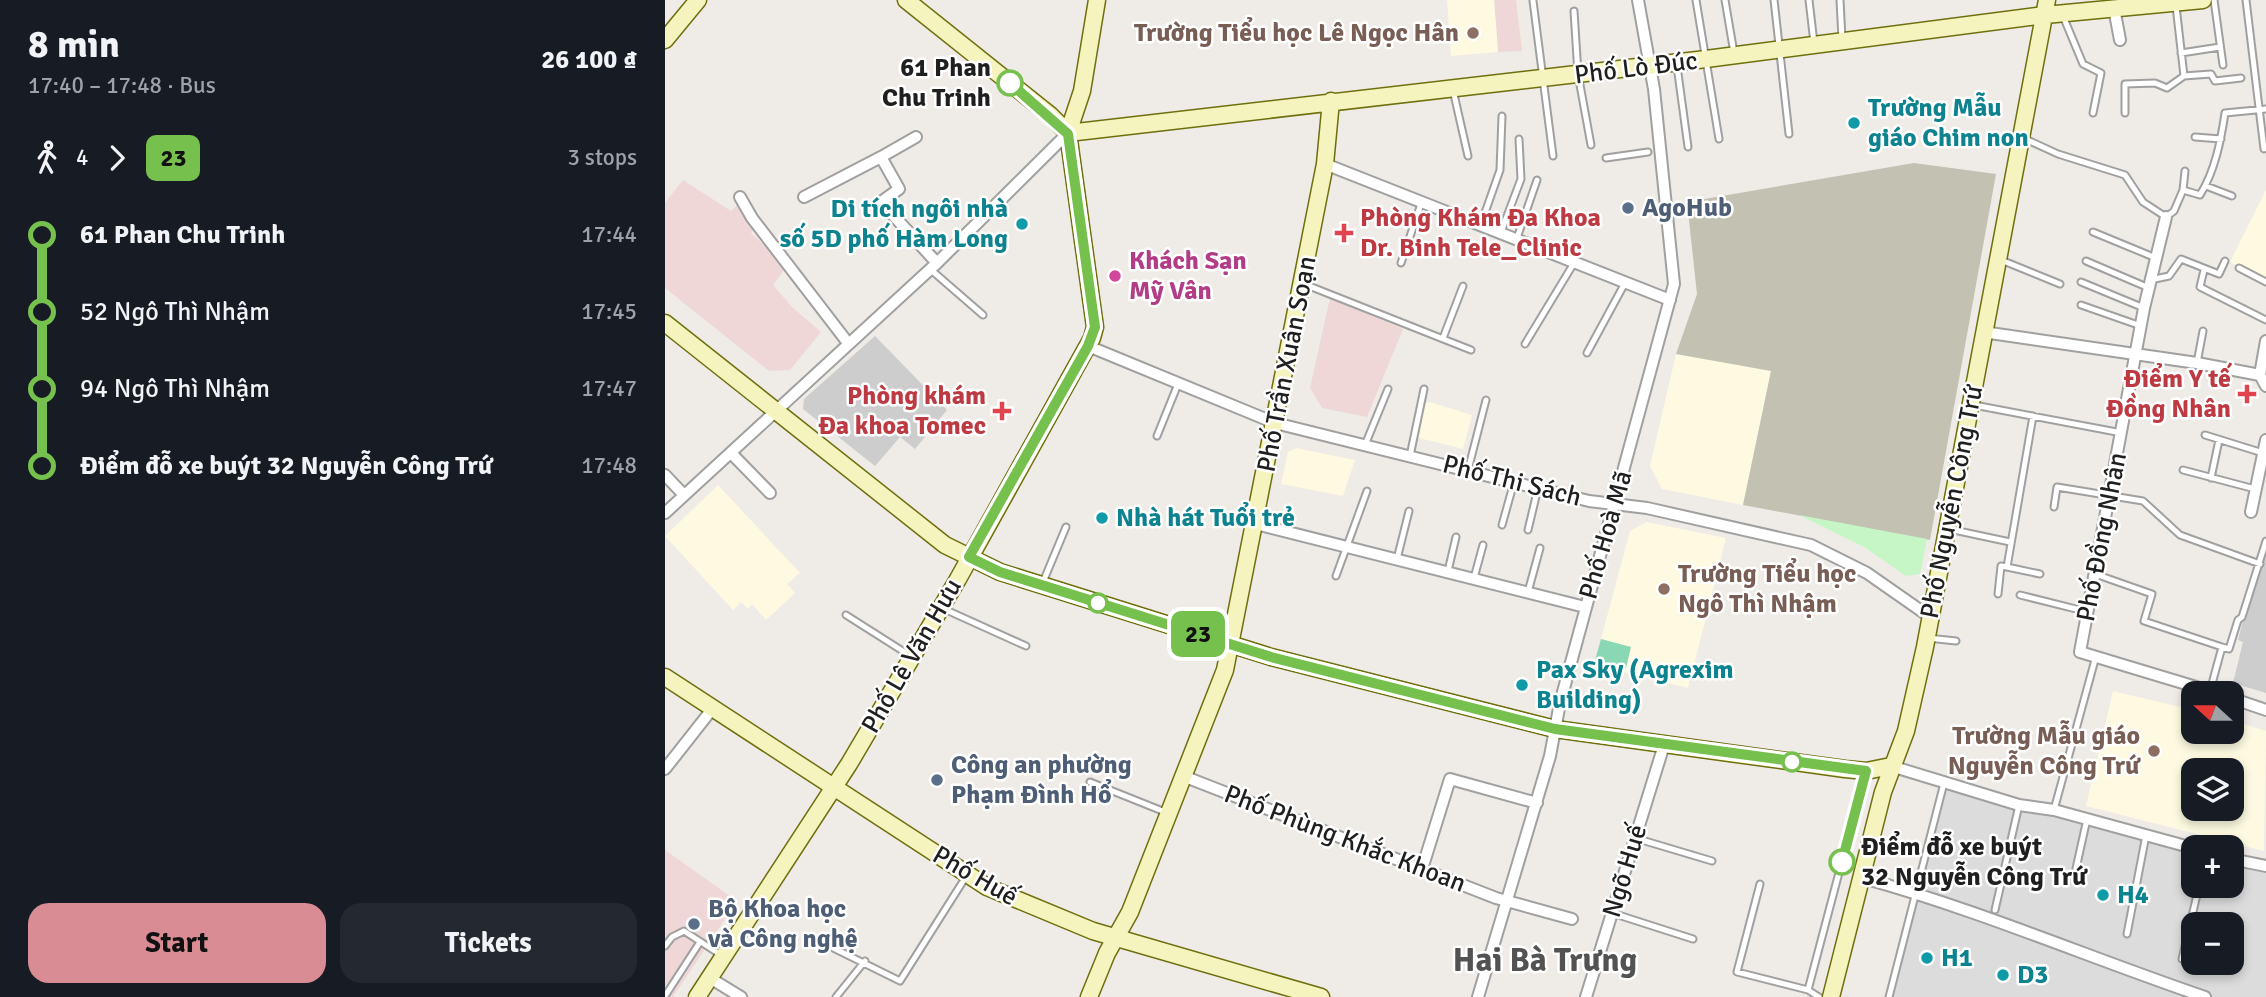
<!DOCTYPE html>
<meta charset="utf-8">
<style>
body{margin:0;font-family:Signika,sans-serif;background:#242831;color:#f1f3f6;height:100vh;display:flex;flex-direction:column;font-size:26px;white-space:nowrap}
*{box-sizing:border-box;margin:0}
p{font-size:23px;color:#9ea1a6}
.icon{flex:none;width:38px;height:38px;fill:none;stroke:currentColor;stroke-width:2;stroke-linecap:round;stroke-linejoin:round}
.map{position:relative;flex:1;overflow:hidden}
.side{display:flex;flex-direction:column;background:#171b24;width:665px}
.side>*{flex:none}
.badge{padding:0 14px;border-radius:10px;font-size:24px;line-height:46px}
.needle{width:46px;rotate:291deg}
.fabs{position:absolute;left:1516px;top:681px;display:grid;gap:14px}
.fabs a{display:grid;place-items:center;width:63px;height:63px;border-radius:14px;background:#171b24;box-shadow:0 4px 10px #0003;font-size:35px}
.map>.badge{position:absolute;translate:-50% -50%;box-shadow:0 0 0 4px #fff}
.legs{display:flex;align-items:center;gap:10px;height:77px;padding:0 28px;font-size:23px}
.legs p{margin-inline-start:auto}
.headline{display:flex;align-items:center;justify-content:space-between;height:119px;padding:0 28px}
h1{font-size:38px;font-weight:700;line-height:52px}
.button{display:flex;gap:14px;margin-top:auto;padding:14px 28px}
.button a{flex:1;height:80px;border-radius:21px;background:#da8c95;color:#111;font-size:28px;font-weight:700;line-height:80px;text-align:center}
.button a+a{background:#242831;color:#f1f3f6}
ul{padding:0 28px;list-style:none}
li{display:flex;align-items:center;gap:24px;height:77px;font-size:26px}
li i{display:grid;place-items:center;width:10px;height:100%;margin:0 9px;background:currentColor}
li i::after{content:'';width:18px;height:18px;margin:-9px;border:5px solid;border-radius:50%;background:#171b24}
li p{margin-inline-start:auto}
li:first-child i{background:linear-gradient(#0000 50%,currentColor 0)}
li:last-child i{background:linear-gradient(currentColor 50%,#0000 0)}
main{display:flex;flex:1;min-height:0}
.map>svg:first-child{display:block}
.residential{fill:#dddcdc;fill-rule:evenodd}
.commercial{fill:#efd7d8}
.education{fill:#fdfae1;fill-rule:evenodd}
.religious{fill:#cdcdcd}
.construction{fill:#c3c1b2}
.park{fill:#c7f6c6}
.pitch{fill:#8ad8b3}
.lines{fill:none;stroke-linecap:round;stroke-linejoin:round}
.lane-casing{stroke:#a0a0a0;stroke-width:9}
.street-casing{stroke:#a0a0a0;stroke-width:14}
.secondary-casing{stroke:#6e6f0d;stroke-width:19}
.lane{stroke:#fff;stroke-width:5}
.street{stroke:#fff;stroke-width:10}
.secondary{stroke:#f5f3be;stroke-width:16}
.line-1-casing{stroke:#fff;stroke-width:16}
.line-1{stroke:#76c04d;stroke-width:10}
.education-dot{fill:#8d6e63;stroke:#fff;stroke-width:2.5}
.stop-1-dot{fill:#fff;stroke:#76c04d;stroke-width:3.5}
.culture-dot{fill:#0f9aa8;stroke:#fff;stroke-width:2.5}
.service-dot{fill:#5c6f8a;stroke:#fff;stroke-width:2.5}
.health-dot{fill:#e0444e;stroke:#fff;stroke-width:2.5}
.hotel-dot{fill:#d1479c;stroke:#fff;stroke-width:2.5}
.labels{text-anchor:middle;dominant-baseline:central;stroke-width:5;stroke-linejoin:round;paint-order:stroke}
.education-label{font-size:26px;font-weight:bold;fill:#785e54;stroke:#fff;text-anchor:end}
.stop-label{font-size:26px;font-weight:bold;fill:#1f1f1f;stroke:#fff;text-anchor:end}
.street-label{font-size:26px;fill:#1f1f1f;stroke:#fff}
.culture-label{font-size:26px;font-weight:bold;fill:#0d838f;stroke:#fff;text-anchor:start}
.service-label{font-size:26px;font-weight:bold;fill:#4e5e75;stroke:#fff;text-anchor:start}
.health-label{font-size:26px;font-weight:bold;fill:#be3a42;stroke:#fff;text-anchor:end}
.hotel-label{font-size:26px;font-weight:bold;fill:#b23c85;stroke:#fff;text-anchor:start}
.district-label{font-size:33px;font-weight:bold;fill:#525252;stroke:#fff}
</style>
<main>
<section class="side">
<div class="headline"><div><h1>8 min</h1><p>17:40 – 17:48 · Bus</p></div><b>26 100 ₫</b></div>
<div class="legs"><svg class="icon" aria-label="walk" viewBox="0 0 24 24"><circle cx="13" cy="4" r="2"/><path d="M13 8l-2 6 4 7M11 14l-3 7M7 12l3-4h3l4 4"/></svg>4<svg class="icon" aria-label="forward" viewBox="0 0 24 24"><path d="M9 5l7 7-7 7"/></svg><b class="badge" style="background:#76c04d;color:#111">23</b><p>3 stops</p></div>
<ul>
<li><i style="color:#76c04d"></i><b>61 Phan Chu Trinh</b><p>17:44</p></li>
<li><i style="color:#76c04d"></i><span>52 Ngô Thì Nhậm</span><p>17:45</p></li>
<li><i style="color:#76c04d"></i><span>94 Ngô Thì Nhậm</span><p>17:47</p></li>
<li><i style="color:#76c04d"></i><b>Điểm đỗ xe buýt 32 Nguyễn Công Trứ</b><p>17:48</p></li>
</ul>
<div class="button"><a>Start</a><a>Tickets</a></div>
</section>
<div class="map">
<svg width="1601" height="997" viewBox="0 0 1601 997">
<rect width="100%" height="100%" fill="#efebe6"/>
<path class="residential" d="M 1279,783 L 1528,847 L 1528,886 L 1566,886 L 1566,857 L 1601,866 L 1601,997 L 1225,997 ZM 1528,924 L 1566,924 L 1566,962 L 1528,962 Z"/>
<path class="commercial" d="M 829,0 L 851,0 L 857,51 L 833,52 Z
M 18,180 L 66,211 L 78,200 L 96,220 L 86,233 L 112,257 L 119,270 L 108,285 L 127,307 L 156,332 L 125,370 L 104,371 L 0,288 L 0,203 Z
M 665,298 L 738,329 L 702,417 L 657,408 L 645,388 Z
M 0,850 L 72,901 L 8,997 L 0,997 Z"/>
<path class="education" d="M 782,0 L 829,0 L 833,52 L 786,56 Z
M 1601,190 L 1601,281 L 1565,262 Z
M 1011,354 L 1106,371 L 1078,505 L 997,489 L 985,466 Z
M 765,402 L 807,415 L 798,449 L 750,437 L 758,403 Z
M 631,448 L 690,460 L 678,496 L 616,484 L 623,452 Z
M 53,485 L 135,573 L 122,584 L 130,593 L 101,620 L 87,604 L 83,609 L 76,602 L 68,610 L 0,536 Z
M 982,522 L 1061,538 L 1023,688 L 929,665 L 965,531 Z
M 1448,691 L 1528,710 L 1528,732 L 1566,732 L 1566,720 L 1601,731 L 1599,851 L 1421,806 ZM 1528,770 L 1566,770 L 1566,808 L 1528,808 Z"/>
<path class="religious" d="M 210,336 L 282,410 L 250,449 L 235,437 L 210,466 L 138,409 L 139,399 Z
M 1601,549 L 1601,693 L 1568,683 L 1578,642 L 1573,640 L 1580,612 Z"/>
<path class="construction" d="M 1249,163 L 1331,174 L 1265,540 L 1078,505 L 1106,371 L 1011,354 L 1032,294 L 1022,202 Z"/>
<path class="park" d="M 1134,515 L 1262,539 L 1255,574 L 1241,576 L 1199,547 Z"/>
<path class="pitch" d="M 936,639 L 966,647 L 961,668 L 930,660 Z"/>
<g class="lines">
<g class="lane-casing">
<path id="lane" d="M 1031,0 L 1054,139
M 1060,0 L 1069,53
M 1109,0 L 1124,134
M 1144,0 L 1149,43
M 1175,0 L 1177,39
M 1549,0 L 1558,65
M 1581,0 L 1599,149
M 868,1 L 888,156
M 1511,6 L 1519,76
M 909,11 L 913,74 L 926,145
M 1398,16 L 1418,64 L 1436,73 L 1428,113
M 1516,53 L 1555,47
M 1012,66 L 1023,147
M 788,90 L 803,156
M 1460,113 L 1460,84 L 1490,83 L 1502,88 L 1519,76 L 1546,74 L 1550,81 L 1576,78
M 1530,137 L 1556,139
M 1358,138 L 1393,154 L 1460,175 L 1478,202 L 1501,217 L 1509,211 L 1518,190 L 1535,195 C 1550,171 1556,140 1560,113 L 1601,109
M 941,158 L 983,152
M 1541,186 L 1567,196
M 1518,190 L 1520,171
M 816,224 L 835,170 L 837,116
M 836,232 L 856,179 L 854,139
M 1428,232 L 1491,258
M 852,238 L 872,180
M 1336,260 L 1395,284
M 1421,261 L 1484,288
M 736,263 L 757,201
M 1574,268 L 1601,282
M 265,269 L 318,315
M 1539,270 L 1535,287 L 1601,320
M 1485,280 L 1504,276 L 1516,259 L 1554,274 L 1560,261
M 1416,282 L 1479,308
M 639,284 L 806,350
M 1416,305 L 1476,326
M 778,338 L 798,286
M 860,344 L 909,263
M 922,353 L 960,283
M 1532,363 L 1538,331
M 1309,405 L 1457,433
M 1540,435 L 1598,453
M 492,436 L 513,384
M 700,445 L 723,389
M 745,456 L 759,389
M 803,470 L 821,400
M 1518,470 L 1590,489
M 1546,478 L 1554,440
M 1389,507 L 1392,487 L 1478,501 L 1515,535 L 1595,564
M 837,525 L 849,482
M 1284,529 L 1345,542
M 863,530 L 873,488
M 732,559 L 744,511
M 1342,567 L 1375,574
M 783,571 L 791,537
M 1430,574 L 1487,594 L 1479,621 L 1557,647
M 671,576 L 702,491
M 809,578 L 818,545
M 378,582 L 401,527
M 863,592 L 875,548
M 1333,594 L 1336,566 L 1342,567 L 1368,416
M 1355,595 L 1423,612
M 279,609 L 361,646
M 181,615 L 244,655
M 1263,638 L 1291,641
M 1545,691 L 1557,647 L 1564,649 L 1573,620 L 1577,617 L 1601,541
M 425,782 L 500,812
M 1389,810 L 1431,656
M 970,838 L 1047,861
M 1410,873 L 1422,819
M 1095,884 L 1072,972 L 1143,990 L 1154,997
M 1330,910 L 1354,805
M 947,913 L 1028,939
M 1462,934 L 1481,835
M 146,937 L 235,981 L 302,875
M 0,946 L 7,937 L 19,931 L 56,955
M 1517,959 L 1534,886
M 1143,990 L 1200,774
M 0,996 L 35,942
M 171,997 L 200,961
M 1224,997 L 1279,783"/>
</g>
<g class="street-casing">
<path id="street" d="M 1449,8 L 1455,40
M 216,157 L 251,137
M 660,164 L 1005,300
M 75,197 L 87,218 L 183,343
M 139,197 L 216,157 L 234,189 L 216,202 L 272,263
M 1501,217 L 1479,308 L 1415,652 L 1551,693
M 1318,332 L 1532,363 L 1595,375
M 1601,341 L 1595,375 L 1601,386
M 423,346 L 610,423 L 924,501 L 982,508 L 1146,545 L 1202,573 L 1265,617
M 66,453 L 105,493
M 0,475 L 19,495
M 1586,512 L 1601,440
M 0,513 L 272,263 L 403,133
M 591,524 L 920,607
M 1566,698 L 1601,710
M 1226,766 L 1354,805 L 1389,810 L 1528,848
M 0,769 L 48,708
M 518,776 L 831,898 L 907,919
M 1566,859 L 1601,866
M 757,869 L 785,779 L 872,803
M 1198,878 C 1314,910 1425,958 1540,997
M 45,978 L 76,997
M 813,997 L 885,756 L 895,703 L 1009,284 L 989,89 L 973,0
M 921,997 L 999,745"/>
</g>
<g class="secondary-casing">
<path id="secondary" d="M 241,0 L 385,115 L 403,133
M 0,40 L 33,0
M 403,133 L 1041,59 L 1380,15 L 1538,0
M 0,323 L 280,545 L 335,572 L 606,657 L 890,729 L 1180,769 L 1201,771 L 1226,766
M 0,677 L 322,887 L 428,931 L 656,997
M 32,997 L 184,764 L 293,579 L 427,338 L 430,327 L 403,133 L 417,91 L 432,0
M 424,997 L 442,953 L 465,912 L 560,670 L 660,164 L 666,101
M 1166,997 L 1218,792 L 1241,731 L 1260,647 L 1382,0"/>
</g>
<use href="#lane" class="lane"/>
<use href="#street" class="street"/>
<use href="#secondary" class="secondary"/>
</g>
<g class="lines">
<g class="line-1-casing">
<path id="line-1" d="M 345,83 L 403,134 L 430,327 L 423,346 L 304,557 L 335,572 L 606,657 L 890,729 L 1201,771 L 1177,862"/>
</g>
<use href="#line-1" class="line-1"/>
</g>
<g class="education-dot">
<circle cx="808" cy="33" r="7"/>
<circle cx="999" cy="589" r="7"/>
<circle cx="1489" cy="751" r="7"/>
</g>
<g class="stop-1-dot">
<circle cx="345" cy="83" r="12"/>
<circle cx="433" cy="603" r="9"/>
<circle cx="1127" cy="762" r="9"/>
<circle cx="1177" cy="862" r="12"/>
</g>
<g class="culture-dot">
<circle cx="1189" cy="123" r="7"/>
<circle cx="357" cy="224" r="7"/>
<circle cx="437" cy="518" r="7"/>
<circle cx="857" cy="685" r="7"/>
<circle cx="1438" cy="895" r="7"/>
<circle cx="1262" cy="958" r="7"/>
<circle cx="1338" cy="975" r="7"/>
</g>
<g class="service-dot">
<circle cx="963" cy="208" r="7"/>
<circle cx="272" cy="780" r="7"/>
<circle cx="29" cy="924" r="7"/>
</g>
<g class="health-dot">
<path d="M675.5 222.5h7v7h7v7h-7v7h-7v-7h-7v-7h7z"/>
<path d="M1578.5 383.5h7v7h7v7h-7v7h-7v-7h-7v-7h7z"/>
<path d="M333.5 400.5h7v7h7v7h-7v7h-7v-7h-7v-7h7z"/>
</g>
<circle class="hotel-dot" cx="450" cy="276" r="7"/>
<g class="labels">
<g class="education-label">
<text x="794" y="33">Trường Tiểu học Lê Ngọc Hân</text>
<text x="1013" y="574" text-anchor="start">Trường Tiểu học<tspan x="1013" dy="30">Ngô Thì Nhậm</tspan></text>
<text x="1475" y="736">Trường Mẫu giáo<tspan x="1475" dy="30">Nguyễn Công Trứ</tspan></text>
</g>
<g class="stop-label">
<text x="326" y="68">61 Phan<tspan x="326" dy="30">Chu Trinh</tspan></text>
<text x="1196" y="847" text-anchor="start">Điểm đỗ xe buýt<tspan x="1196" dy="30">32 Nguyễn Công Trứ</tspan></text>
</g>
<g class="street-label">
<text transform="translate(971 68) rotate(-7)">Phố Lò Đúc</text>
<text transform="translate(622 364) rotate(-79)">Phố Trần Xuân Soạn</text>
<text transform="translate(847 481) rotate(14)">Phố Thi Sách</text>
<text transform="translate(1287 502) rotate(-79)">Phố Nguyễn Công Trứ</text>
<text transform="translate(941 535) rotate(-74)">Phố Hoà Mã</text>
<text transform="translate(1437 537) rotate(-79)">Phố Đồng Nhân</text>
<text transform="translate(247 656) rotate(-60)">Phố Lê Văn Hưu</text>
<text transform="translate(680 839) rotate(21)">Phố Phùng Khắc Khoan</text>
<text transform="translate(960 871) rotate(-73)">Ngõ Huế</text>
<text transform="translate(310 876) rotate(30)">Phố Huế</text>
</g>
<g class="culture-label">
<text x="1203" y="108">Trường Mẫu<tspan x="1203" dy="30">giáo Chim non</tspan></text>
<text x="343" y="209" text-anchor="end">Di tích ngôi nhà<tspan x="343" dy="30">số 5D phố Hàm Long</tspan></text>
<text x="451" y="518">Nhà hát Tuổi trẻ</text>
<text x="871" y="670">Pax Sky (Agrexim<tspan x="871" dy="30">Building)</tspan></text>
<text x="1452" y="895">H4</text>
<text x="1276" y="958">H1</text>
<text x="1352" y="975">D3</text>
</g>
<g class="service-label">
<text x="977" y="208">AgoHub</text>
<text x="286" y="765">Công an phường<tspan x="286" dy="30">Phạm Đình Hổ</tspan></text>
<text x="43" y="909">Bộ Khoa học<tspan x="43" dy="30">và Công nghệ</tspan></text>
</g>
<g class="health-label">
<text x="695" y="218" text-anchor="start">Phòng Khám Đa Khoa<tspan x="695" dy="30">Dr. Binh Tele_Clinic</tspan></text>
<text x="1566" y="379">Điểm Y tế<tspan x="1566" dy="30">Đồng Nhân</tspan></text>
<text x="321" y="396">Phòng khám<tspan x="321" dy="30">Đa khoa Tomec</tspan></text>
</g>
<g class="hotel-label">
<text x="464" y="261">Khách Sạn<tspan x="464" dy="30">Mỹ Vân</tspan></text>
</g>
<g class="district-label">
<text x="880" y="960">Hai Bà Trưng</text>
</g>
</g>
</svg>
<div class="fabs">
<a><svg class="needle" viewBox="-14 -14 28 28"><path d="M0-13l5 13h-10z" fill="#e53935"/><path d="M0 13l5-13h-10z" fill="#9ea1a6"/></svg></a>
<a><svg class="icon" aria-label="layers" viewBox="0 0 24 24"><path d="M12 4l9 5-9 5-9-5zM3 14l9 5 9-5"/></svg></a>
<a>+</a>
<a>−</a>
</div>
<b class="badge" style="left:533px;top:634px;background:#76c04d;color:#111">23</b>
</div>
</main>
